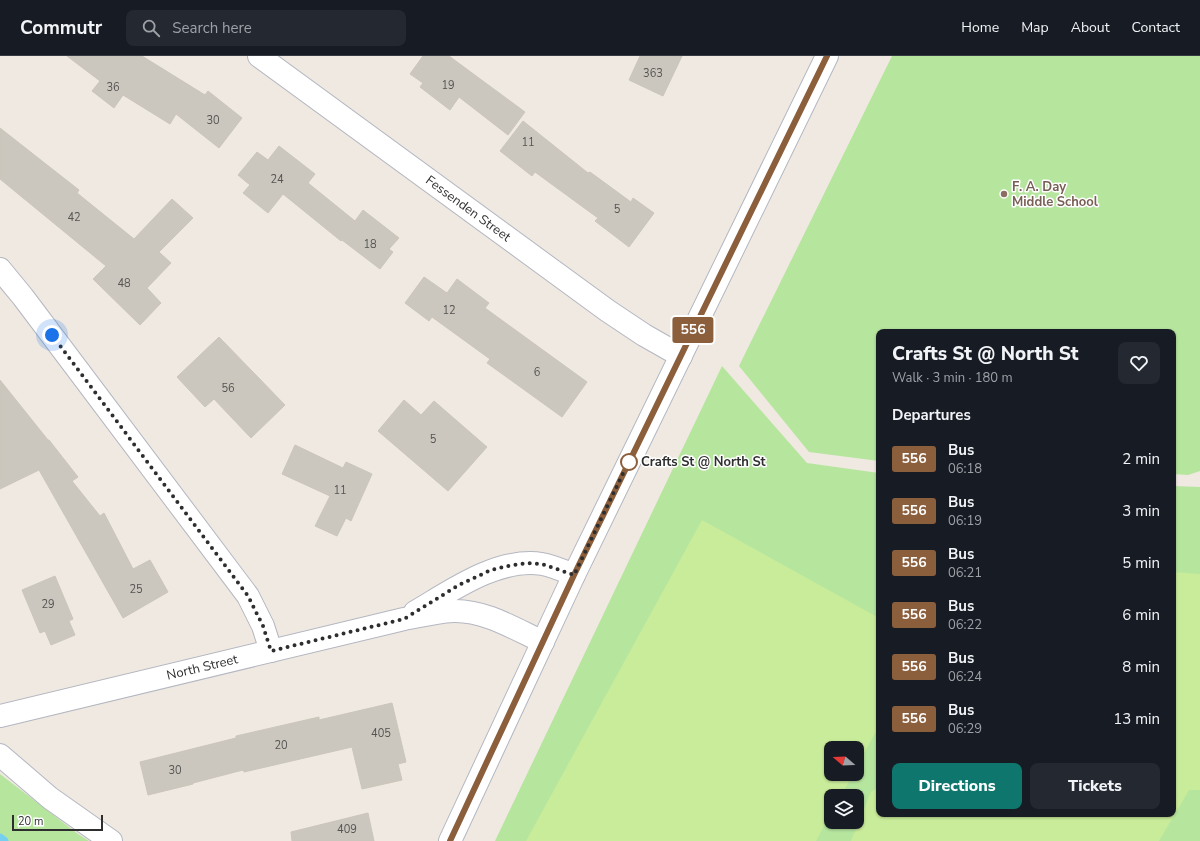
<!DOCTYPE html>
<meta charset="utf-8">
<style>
body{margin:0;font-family:"Nunito Sans",sans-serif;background:#242831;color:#f1f3f6;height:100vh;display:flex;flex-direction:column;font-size:15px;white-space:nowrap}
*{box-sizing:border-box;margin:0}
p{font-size:13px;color:#9ea1a6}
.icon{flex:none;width:22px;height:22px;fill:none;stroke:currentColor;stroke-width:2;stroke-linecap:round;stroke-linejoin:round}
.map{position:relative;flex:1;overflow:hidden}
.side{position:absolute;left:876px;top:273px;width:300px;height:488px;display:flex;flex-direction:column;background:#171b24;border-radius:8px;box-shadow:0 1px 3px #0004}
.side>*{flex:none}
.badge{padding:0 8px;border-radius:3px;font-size:14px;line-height:26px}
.needle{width:26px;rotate:289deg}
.fabs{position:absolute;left:824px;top:685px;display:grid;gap:8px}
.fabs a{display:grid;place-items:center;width:40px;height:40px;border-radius:8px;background:#171b24;box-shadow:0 1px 3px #0004;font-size:20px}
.scale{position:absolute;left:12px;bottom:10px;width:91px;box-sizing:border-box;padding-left:4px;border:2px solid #2e2e2e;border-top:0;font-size:11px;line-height:14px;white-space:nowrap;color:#2e2e2e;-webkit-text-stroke:3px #fff;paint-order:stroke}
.you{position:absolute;width:20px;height:20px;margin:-10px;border:3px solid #fff;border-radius:50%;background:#1a73e8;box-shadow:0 0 0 6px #1a73e833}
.map>.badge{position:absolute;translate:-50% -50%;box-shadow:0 0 0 2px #fff}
h2{padding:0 16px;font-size:15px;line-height:36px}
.round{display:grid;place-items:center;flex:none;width:42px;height:42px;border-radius:8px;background:#242831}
.head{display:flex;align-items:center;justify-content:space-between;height:68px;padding:0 16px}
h1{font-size:19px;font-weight:800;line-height:30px}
.action{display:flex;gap:8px;margin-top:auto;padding:8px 16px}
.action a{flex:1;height:46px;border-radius:8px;background:#0f766e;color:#fff;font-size:16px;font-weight:800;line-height:46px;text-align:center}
.action a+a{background:#242831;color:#f1f3f6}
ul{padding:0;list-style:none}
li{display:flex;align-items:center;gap:12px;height:52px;padding:0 16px}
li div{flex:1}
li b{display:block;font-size:15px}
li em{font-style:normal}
li .badge{min-width:44px;font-weight:700;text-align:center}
header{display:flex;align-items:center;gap:24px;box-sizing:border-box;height:56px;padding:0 20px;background:#171b24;border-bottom:1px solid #363941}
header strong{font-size:19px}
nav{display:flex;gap:22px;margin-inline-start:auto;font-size:14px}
.search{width:280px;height:36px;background:#242831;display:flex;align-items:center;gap:10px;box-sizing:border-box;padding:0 14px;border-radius:8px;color:#9ea1a6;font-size:15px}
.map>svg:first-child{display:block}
.green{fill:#b6e59e;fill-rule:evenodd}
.pitch{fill:#c9ec9a}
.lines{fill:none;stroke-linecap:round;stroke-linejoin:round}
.stream{stroke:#75cff0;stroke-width:9}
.building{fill:#cbc7bf;stroke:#cbc5ba}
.street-casing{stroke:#b4b7c1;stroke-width:24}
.secondary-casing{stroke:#b4b7c1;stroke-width:24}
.street{stroke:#fff;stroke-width:22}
.secondary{stroke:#fff;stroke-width:22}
.line-casing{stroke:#fff;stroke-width:9}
.line{stroke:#8b5e3c;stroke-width:6}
.walk{stroke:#2e2e2e;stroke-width:4;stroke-dasharray:0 7.2}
.education-dot{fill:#8d6e63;stroke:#fff;stroke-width:1.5}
.stop-dot{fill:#fff;stroke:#8b5e3c;stroke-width:2}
.labels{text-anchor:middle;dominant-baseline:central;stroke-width:3;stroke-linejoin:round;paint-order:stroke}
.number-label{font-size:11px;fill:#555452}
.education-label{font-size:13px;font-weight:bold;fill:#785e54;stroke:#fff;text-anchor:start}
.street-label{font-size:13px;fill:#2e2e2e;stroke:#fff}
.stop-label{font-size:13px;font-weight:bold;fill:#2e2e2e;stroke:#fff;text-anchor:start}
</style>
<header>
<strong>Commutr</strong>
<div class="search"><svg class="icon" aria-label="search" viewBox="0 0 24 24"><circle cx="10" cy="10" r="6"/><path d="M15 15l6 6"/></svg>Search here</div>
<nav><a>Home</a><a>Map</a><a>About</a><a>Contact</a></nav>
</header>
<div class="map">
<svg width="1200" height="785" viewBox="0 0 1200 785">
<rect width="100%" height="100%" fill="#efe9e1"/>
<path class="green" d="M 892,0 L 1200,0 L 1200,415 L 1188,419 L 1173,418 L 1173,276 L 879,276 L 879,405 L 809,396 L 739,310 Z
M 722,310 L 807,407 L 879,417 L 879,758 L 1173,758 L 1173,430 L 1200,431 L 1200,785 L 495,785 ZM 831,692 L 857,692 L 857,718 L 831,718 ZM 831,740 L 857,740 L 857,766 L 831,766 Z
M 0,718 L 78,778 L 89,785 L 0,785 Z"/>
<path class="pitch" d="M 702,464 L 879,562 L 879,670 L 857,710 L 857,692 L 831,692 L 831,718 L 853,718 L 841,740 L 831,740 L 831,757 L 816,785 L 526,785 Z
M 1173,516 L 1200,518 L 1200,734 L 1189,734 L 1159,785 L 851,785 L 871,736 L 879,731 L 879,758 L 1173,758 Z"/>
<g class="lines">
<path class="stream" d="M 0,782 L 4,785"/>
</g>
<path class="building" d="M 67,0 L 142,0 L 205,39 L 208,35 L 242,62 L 219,92 L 176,58 L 170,68 L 123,39 L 114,52 L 92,35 L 100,25 Z
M 423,0 L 449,0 L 525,56 L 508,79 L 459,41 L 450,54 L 420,31 L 423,27 L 410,18 Z
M 640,0 L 682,0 L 663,40 L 629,24 Z
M 523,65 L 588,117 L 590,116 L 631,146 L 633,142 L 654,157 L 629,191 L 595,165 L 598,162 L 535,116 L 532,120 L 500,95 Z
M 0,72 L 79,134 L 77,137 L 134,183 L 172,143 L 193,162 L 159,196 L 171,207 L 147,232 L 161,247 L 140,269 L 93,223 L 106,210 L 0,123 Z
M 279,90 L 315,118 L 308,127 L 355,165 L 363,154 L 399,182 L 389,193 L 393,196 L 380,213 L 342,184 L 341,185 L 283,138 L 268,157 L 243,137 L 250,129 L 238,119 L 257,96 L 268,104 Z
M 424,221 L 447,237 L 457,223 L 489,247 L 485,252 L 587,326 L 562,361 L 487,307 L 490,303 L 432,261 L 429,265 L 405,247 Z
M 219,281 L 285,349 L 251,382 L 214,343 L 205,351 L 177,321 Z
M 0,324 L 48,384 L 49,384 L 78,421 L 72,425 L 100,460 L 104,457 L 133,513 L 150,504 L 168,536 L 123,562 L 39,414 L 0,433 Z
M 404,344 L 421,359 L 434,345 L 487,391 L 448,435 L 378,375 Z
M 295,389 L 343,412 L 346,406 L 372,418 L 351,465 L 346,462 L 337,480 L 315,470 L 330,440 L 282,418 Z
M 55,520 L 73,563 L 69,565 L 75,579 L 51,589 L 45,575 L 40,577 L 22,534 Z
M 392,647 L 406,706 L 398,708 L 402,724 L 362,733 L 352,691 L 244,716 L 243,714 L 193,727 L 193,728 L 148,739 L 140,706 L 236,682 L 236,680 L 319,661 L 319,664 Z
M 368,757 L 374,785 L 292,785 L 291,776 Z"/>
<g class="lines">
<g class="street-casing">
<g id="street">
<path id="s1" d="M 259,0 L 608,255 L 644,279 L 681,300"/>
<path d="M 0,213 L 23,241 L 248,540 L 263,570 L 271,595"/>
<path d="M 0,699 L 50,742 L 111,785"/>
</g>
</g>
<g class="secondary-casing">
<g id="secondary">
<path d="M 415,556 C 451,535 498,501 542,508 C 553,510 564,515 574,519"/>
<path id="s2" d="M 0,660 L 404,563 C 420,560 436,556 453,555 C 485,554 515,573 543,586"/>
<path d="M 450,785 L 574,519 L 827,0"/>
</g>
</g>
<use href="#street" class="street"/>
<use href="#secondary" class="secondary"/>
</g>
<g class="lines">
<g class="line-casing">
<path id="line" d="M 450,785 L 574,519 L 827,0"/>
</g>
<use href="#line" class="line"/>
<path class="walk" d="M 52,279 L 248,540 L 263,570 L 271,595 L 404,563 L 459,529 L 491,514 L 508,510 L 527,507 L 542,508 L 574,519 L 630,403 L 629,406"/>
</g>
<circle class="education-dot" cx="1004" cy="138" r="4"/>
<circle class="stop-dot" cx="629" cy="406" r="8"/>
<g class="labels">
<g class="number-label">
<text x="653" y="17">363</text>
<text x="448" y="29">19</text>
<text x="113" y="31">36</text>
<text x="213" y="64">30</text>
<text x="528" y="86">11</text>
<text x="277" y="123">24</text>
<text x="617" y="153">5</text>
<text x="74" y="161">42</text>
<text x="370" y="188">18</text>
<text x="124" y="227">48</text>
<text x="449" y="254">12</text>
<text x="537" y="316">6</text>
<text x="228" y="332">56</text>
<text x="433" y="383">5</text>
<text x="340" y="434">11</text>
<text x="136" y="533">25</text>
<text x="48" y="548">29</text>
<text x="381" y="677">405</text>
<text x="281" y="689">20</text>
<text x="175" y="714">30</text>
<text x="347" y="773">409</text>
</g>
<g class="education-label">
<text x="1012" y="131">F. A. Day<tspan x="1012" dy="15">Middle School</tspan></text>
</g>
<g class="street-label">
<text stroke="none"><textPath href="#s1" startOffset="259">Fessenden Street</textPath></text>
<text stroke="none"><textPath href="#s2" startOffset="208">North Street</textPath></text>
</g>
<g class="stop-label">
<text x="641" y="406">Crafts St @ North St</text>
</g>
</g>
</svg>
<div class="fabs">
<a><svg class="needle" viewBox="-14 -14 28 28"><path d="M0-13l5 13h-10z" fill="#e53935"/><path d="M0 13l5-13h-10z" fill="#9ea1a6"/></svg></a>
<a><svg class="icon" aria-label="layers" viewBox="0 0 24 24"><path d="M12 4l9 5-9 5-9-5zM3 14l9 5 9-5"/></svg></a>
</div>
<div class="scale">20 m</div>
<div class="you" style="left:52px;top:279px"></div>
<b class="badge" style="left:693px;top:274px;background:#8b5e3c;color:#fff">556</b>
<section class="side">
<div class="head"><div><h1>Crafts St @ North St</h1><p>Walk · 3 min · 180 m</p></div><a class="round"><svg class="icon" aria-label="heart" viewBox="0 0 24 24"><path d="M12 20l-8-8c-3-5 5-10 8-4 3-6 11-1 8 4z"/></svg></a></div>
<h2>Departures</h2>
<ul>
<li><span class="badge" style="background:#8b5e3c;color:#fff">556</span><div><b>Bus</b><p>06:18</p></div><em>2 min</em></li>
<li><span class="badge" style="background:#8b5e3c;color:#fff">556</span><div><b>Bus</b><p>06:19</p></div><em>3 min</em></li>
<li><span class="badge" style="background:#8b5e3c;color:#fff">556</span><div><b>Bus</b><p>06:21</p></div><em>5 min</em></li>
<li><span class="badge" style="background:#8b5e3c;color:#fff">556</span><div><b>Bus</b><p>06:22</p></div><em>6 min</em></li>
<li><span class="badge" style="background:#8b5e3c;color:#fff">556</span><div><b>Bus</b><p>06:24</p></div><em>8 min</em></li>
<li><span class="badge" style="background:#8b5e3c;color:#fff">556</span><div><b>Bus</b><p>06:29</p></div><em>13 min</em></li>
</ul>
<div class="action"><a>Directions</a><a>Tickets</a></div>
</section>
</div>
